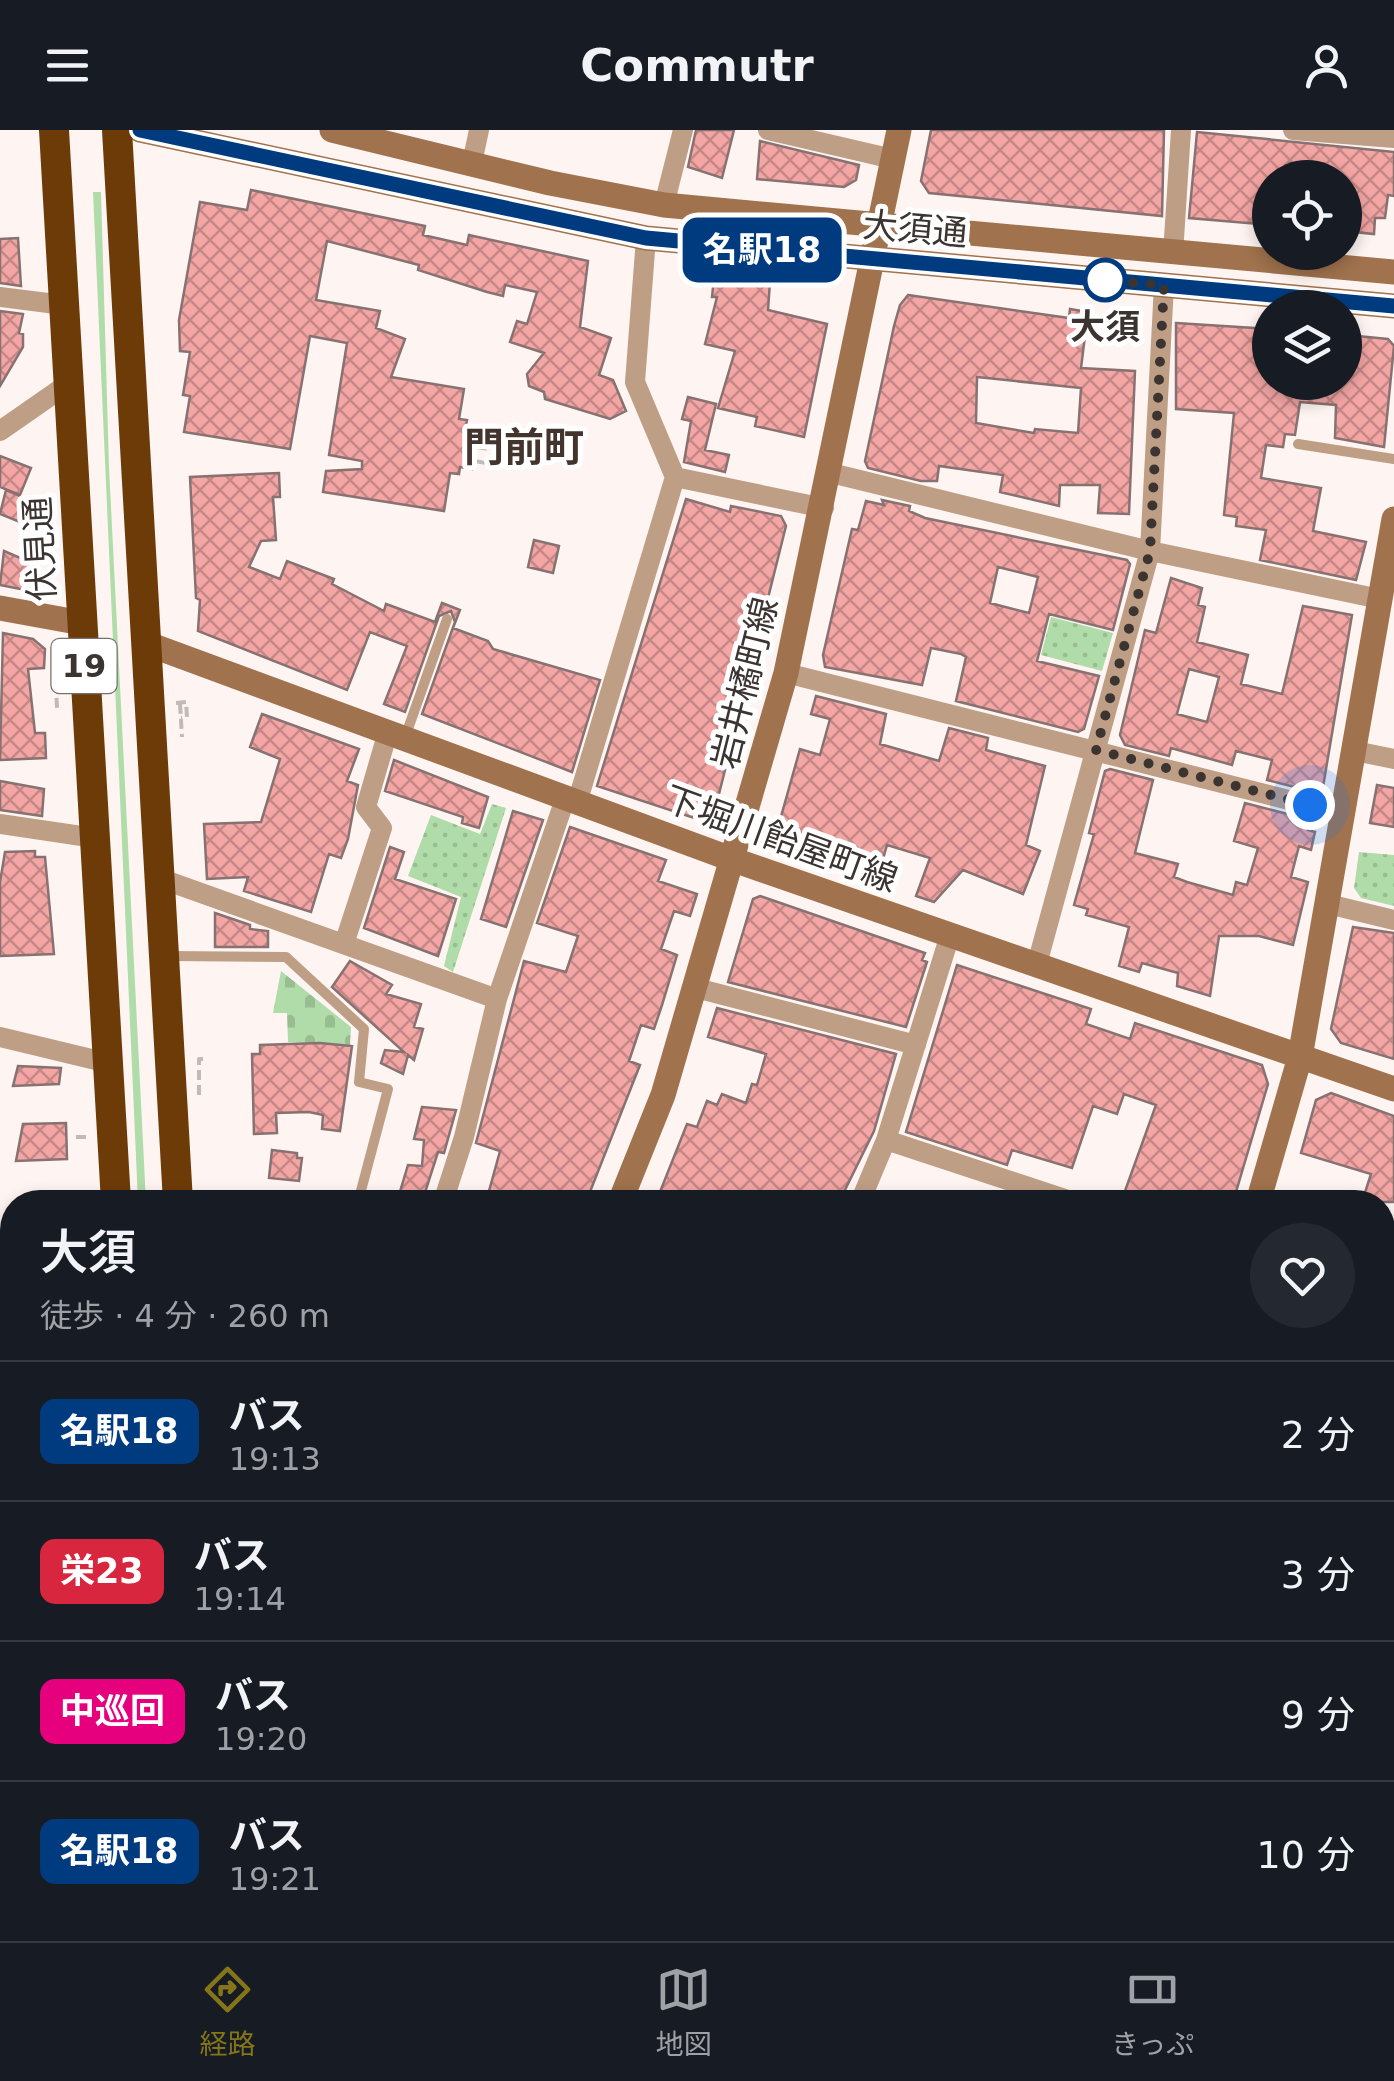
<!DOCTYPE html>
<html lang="ja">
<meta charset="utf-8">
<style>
body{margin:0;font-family:"DejaVu Sans","Noto Sans JP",sans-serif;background:#242831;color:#f1f3f6;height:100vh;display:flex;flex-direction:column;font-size:38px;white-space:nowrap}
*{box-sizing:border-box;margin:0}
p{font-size:32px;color:#9ea1a6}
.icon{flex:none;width:55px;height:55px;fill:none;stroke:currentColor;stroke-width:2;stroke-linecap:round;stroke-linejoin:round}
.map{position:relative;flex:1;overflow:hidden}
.sheet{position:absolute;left:0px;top:1060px;width:1395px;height:752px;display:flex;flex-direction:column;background:#171b24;border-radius:40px 40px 0 0;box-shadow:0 5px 15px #0003}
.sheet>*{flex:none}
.badge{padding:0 20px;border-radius:15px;font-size:35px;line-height:65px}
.fabs{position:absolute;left:1252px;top:30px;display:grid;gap:20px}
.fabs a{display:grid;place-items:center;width:110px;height:110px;border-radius:50%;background:#171b24;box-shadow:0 5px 15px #0003;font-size:50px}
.you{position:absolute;width:50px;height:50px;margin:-25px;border:8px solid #fff;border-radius:50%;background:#1a73e8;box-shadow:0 0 0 15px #1a73e833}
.map>.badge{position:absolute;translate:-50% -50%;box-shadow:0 0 0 5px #fff}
.round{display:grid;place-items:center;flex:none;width:105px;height:105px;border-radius:52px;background:#242831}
.head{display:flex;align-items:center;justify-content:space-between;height:170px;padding:0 40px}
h1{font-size:48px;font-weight:600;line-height:75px}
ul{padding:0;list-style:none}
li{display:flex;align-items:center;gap:30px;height:140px;padding:0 40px;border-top:2px solid #363941}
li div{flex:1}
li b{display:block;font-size:38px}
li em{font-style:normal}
li .badge{min-width:110px;font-weight:700;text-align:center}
header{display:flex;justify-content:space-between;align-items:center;height:130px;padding:0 40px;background:#171b24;font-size:45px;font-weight:600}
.tab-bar{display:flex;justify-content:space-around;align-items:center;height:140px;border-top:2px solid #363941;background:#171b24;font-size:28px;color:#9ea1a6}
.tab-bar a{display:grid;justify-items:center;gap:5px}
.tab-bar .current{color:#847518}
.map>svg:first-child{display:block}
.grass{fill:#afdca8}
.cemetery{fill:url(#cemetery-stones)}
.park{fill:url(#park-dots)}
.building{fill:url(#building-cross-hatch);stroke:#877271;stroke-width:2.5;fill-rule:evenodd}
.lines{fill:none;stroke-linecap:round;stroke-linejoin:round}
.path{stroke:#c2bab7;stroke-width:4;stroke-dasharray:10 5;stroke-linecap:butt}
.lane{stroke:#be9e85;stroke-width:10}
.street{stroke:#be9e85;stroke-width:20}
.secondary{stroke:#a0724d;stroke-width:25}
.highway{stroke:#6d3b08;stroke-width:30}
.line-casing{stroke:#fff;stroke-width:22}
.line{stroke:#003b80;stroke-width:15}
.walk{stroke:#3c3431;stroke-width:10;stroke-dasharray:0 18}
.stop-dot{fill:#fff;stroke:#003b80;stroke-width:5}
.labels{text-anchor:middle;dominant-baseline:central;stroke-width:10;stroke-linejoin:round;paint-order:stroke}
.shield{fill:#fff;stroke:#76716f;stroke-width:2.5}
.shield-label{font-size:32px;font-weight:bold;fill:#3c3431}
.street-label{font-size:35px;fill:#3c3431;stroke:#fff}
.stop-label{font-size:35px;font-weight:bold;fill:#3c3431;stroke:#fff}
.quarter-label{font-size:40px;font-weight:bold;fill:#44342e;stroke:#fff}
</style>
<header><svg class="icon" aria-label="menu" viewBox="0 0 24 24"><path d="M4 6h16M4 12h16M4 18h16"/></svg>Commutr<svg class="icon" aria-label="person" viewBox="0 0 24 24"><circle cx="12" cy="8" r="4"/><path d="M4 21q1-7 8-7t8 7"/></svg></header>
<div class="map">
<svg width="1394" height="1811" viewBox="0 0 1394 1811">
<defs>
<pattern id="cemetery-stones" width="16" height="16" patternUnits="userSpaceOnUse" patternTransform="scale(2.5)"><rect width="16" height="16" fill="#afdca8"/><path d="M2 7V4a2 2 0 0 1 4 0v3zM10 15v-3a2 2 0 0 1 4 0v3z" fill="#97bd91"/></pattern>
<pattern id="park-dots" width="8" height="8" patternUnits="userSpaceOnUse" patternTransform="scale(2.5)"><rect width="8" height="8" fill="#afdca8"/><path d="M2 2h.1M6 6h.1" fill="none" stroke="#97bd91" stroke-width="1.8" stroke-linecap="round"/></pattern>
<pattern id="building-cross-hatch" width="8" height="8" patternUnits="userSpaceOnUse" patternTransform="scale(2.5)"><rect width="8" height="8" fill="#f3a6a4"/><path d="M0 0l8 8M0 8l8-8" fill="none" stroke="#c68886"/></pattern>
</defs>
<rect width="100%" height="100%" fill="#fef5f2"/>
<path class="grass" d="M 93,62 L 101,62 L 109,337 L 146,1072 L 138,1072 Z"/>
<path class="cemetery" d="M 281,841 L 351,897 L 350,915 L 288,912 L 287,883 L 273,883 Z"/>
<path class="park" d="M 1051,487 L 1113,503 L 1102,541 L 1041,525 Z
M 492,674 L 506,678 L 453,842 L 444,836 L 461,767 L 408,746 L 431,685 L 480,704 Z
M 1359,722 L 1394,725 L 1394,776 L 1361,768 L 1354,758 Z"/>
<path class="building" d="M 696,0 L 734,0 L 722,48 L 688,37 Z
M 931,0 L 1164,0 L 1162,86 L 929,63 L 921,51 Z
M 1197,2 L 1394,22 L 1394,66 L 1388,65 L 1385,88 L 1375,88 L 1374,104 L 1345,101 L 1345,48 L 1270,48 L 1270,95 L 1189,88 Z
M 760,11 L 859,35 L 856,50 L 844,57 L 757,49 Z
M 251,60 L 425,96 L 423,105 L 467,115 L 469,105 L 588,131 L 580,197 L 611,208 L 599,245 L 613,250 L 626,281 L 610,289 L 545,269 L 544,262 L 529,256 L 527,244 L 544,223 L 510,212 L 517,191 L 527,194 L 537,162 L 505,155 L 503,166 L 487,162 L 418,140 L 419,135 L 327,111 L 316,170 L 380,181 L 376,198 L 405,209 L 391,247 L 464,259 L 459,289 L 467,290 L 465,301 L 478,303 L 472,339 L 460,337 L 459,344 L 450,343 L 444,381 L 323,362 L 326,341 L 362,339 L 362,331 L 329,325 L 347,213 L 310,206 L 290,319 L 184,302 L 190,266 L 183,265 L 190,222 L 180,221 L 179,190 L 200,72 L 247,80 Z
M 18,108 L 21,156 L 0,153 L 0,109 Z
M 714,148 L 770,152 L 768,180 L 827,194 L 804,307 L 755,296 L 757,287 L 718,278 L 735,221 L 705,214 L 717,167 L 712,167 Z
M 908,165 L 1069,188 L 1070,179 L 1088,182 L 1081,238 L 1135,241 L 1129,384 L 1098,383 L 1100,355 L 1060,355 L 1059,376 L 1000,362 L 1003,345 L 939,336 L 937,351 L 921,351 L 868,338 L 865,331 L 894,196 L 900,175 ZM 977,247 L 1081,258 L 1078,303 L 1035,299 L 1034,303 L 976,293 Z
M 0,181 L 23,184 L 19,203 L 23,204 L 23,217 L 0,256 Z
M 1176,193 L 1270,199 L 1270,252 L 1345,252 L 1348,205 L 1388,209 L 1394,216 L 1384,317 L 1335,308 L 1336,275 L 1300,272 L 1295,305 L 1285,304 L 1283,317 L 1266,315 L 1261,348 L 1321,358 L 1313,401 L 1366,412 L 1356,450 L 1260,430 L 1266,400 L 1236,396 L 1237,387 L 1224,385 L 1234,283 L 1176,279 Z
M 688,267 L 716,274 L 705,320 L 729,325 L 725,342 L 684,332 L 691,291 L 682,289 Z
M 0,326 L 31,338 L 20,365 L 0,357 Z
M 279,343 L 280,367 L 273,367 L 276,410 L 261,411 L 249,437 L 280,449 L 287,431 L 334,449 L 332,454 L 384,481 L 386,474 L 435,492 L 442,473 L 460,480 L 453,498 L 488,511 L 493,519 L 600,550 L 572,642 L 422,584 L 455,492 L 451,481 L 439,486 L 405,582 L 384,574 L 407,516 L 370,502 L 347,560 L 198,501 L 200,470 L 196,468 L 190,347 Z
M 6,360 L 32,371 L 34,385 L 30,396 L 0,384 Z
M 686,369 L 730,382 L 731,376 L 781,386 L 786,396 L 718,668 L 712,686 L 703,691 L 597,656 Z
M 882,370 L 910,376 L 909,381 L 925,388 L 1127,430 L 1130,434 L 1113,500 L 1049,484 L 1037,531 L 1099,546 L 1084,599 L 1078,602 L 956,571 L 966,527 L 961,524 L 931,518 L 922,555 L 825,537 L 823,525 L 852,399 L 858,400 L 866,371 L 884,375 ZM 998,437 L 1038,447 L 1029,483 L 990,473 Z
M 534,410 L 559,416 L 553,443 L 528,437 Z
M 4,421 L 39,436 L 39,453 L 30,461 L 0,455 Z
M 1171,448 L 1202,458 L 1198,475 L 1205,477 L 1197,512 L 1248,525 L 1241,554 L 1282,564 L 1303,476 L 1352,485 L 1323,657 L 1314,662 L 1267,650 L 1272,630 L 1236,621 L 1232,635 L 1171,618 L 1169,626 L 1125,615 L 1120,605 L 1145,500 L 1156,503 ZM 1189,539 L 1219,547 L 1207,592 L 1177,584 Z
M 3,503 L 33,509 L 45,519 L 44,538 L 28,539 L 35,603 L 45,603 L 46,628 L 0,630 Z
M 816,566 L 886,584 L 880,614 L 939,631 L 949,598 L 988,608 L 986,620 L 1045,636 L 1026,715 L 1040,721 L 1023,764 L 963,740 L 934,772 L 916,766 L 930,728 L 887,715 L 877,750 L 778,715 L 775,708 L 800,619 L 820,625 L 830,589 L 811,584 Z
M 262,584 L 359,619 L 347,651 L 358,655 L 348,709 L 341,728 L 329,724 L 311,782 L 244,761 L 248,747 L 207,749 L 204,694 L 261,692 L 280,629 L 250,617 Z
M 394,630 L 488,667 L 479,698 L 462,693 L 463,687 L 385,661 Z
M 1110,639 L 1153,650 L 1135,723 L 1178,734 L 1174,747 L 1187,752 L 1233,765 L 1236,752 L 1247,755 L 1258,718 L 1234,711 L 1245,673 L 1311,690 L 1308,700 L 1315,702 L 1311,720 L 1299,716 L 1291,747 L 1308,752 L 1293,815 L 1259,806 L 1219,806 L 1210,866 L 1177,856 L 1178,843 L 1142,833 L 1139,842 L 1119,836 L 1129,797 L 1086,785 L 1088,779 L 1074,775 L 1094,704 L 1089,703 L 1100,660 L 1105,641 Z
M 0,651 L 44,659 L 42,686 L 0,680 Z
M 1377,655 L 1394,658 L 1394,697 L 1370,693 Z
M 513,681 L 543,690 L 506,797 L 481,789 Z
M 570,697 L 666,730 L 658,751 L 697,764 L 690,786 L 674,781 L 661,819 L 677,825 L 662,875 L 654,899 L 641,895 L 629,931 L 640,935 L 586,1072 L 486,1072 L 500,1021 L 476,1013 L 524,831 L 566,842 L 578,806 L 537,793 Z
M 390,717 L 404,722 L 395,749 L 456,769 L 438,826 L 364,798 Z
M 35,721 L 35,727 L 45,727 L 54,824 L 0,826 L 0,752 L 5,722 Z
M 760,766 L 925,823 L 922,830 L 927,832 L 906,897 L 728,852 L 753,769 Z
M 215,783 L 250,795 L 250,799 L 268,801 L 268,817 L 215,817 Z
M 1353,797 L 1394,803 L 1394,929 L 1341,913 L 1331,899 Z
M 350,831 L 392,855 L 386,864 L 421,874 L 414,897 L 423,899 L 414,930 L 408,925 L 403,944 L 381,933 L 385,920 L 404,922 L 332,857 Z
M 957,835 L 1091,879 L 1086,894 L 1130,909 L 1135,893 L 1262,935 L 1268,954 L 1233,1072 L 1121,1072 L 1156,975 L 1124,964 L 1117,984 L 1093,976 L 1072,1038 L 1012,1020 L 1007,1035 L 906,1002 Z
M 717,878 L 896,924 L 874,1001 L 839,1072 L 656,1072 L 687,994 L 697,997 L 707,971 L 717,975 L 722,964 L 746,973 L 752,954 L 757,955 L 766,924 L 708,907 Z
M 320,913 L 352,916 L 340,1001 L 322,999 L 323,985 L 309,982 L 276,983 L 277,1003 L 254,1004 L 252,924 L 260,924 L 260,915 Z
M 18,936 L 61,938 L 59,954 L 13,956 Z
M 1331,963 L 1394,986 L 1394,1072 L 1362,1072 L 1371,1044 L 1301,1023 L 1316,970 Z
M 422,977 L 456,980 L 444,1023 L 438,1022 L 422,1072 L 399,1065 L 408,1035 L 422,1036 L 424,1010 L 414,1009 Z
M 66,993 L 67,1029 L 16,1031 L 23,994 Z
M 272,1020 L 297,1023 L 297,1028 L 302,1028 L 299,1051 L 269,1048 Z"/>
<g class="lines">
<path class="path" d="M 477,317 L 493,320
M 475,331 L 491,334
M 61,557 L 56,558 L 57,578 L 62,578
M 176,573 L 186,572 L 187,587 L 181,588
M 180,574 L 182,607
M 199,965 L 199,929 L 206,929
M 76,1007 L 86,1007"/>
<path class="lane" d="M 1298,314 L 1394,329
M 404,610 L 447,489
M 169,826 L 286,827 L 364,899 L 359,952 L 388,959 L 358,1072
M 1382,1424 L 1394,1392"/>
<path class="street" d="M 768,0 L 893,29
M 1293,0 L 1394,8
M 472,33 L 479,0
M 664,75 L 683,0
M 1173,124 L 1181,0
M 0,167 L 64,175
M 0,301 L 69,253
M 831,343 L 1150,421 L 1380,469
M 675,347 L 824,378
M 786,543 L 1344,684
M 1355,621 L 1394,629
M 577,673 L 675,347 L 635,252 L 646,108
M 0,694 L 95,708
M 159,748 L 497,869
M 1328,774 L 1394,790
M 344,814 L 382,698 L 366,677 L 387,605
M 1037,834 L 1150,421 L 1164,155
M 696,858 L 916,915
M 0,907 L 108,933
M 886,1010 L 1074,1072
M 443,1072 L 464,1007 L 497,869 L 565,669
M 860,1072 L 886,1010 L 950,805
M 0,1110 L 12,1113
M 1382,1171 L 1394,1175
M 0,1531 L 12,1450
M 1382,1541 L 1394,1546
M 1382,1724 L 1394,1729
M 0,1728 L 12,1729
M 762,1800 L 790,1811
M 567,1811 L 571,1800
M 823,1811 L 828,1800
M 1382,1811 L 1394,1785"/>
<path class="secondary" d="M 140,0 L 646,108 L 1394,176
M 332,0 L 550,53 L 664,75 L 1394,142
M 0,478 L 82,493
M 148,514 L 734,730 L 1394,959
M 620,1072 L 663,965 L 786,543 L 899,0
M 1258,1072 L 1300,927 L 1394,389
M 0,1343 L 12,1345
M 1196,1800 L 1219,1811
M 288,1811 L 294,1800"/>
<path class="highway" d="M 54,0 L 116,1072
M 117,0 L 178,1072
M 150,1800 L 150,1811
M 215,1800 L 216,1811"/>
</g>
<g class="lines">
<g class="line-casing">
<path id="line" d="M 140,0 L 646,108 L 1394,176"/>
</g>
<use href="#line" class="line"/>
<path class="walk" d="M 1105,150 L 1092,150 L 1164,155 L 1150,421 L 1096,620 L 1310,675"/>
</g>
<circle class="stop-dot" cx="1105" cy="150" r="20"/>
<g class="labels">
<rect class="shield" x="51.5" y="509" width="65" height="54" rx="8"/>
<g class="shield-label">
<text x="84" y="536">19</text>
</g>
<g class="street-label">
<text transform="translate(915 99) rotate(5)">大須通</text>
<text transform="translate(40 419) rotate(-93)">伏見通</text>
<text transform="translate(745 553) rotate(-76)">岩井橘町線</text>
<text transform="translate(781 709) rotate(20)">下堀川飴屋町線</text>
</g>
<g class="stop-label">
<text x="1105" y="197">大須</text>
</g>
<g class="quarter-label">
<text x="524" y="317">門前町</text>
</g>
</g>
</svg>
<div class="fabs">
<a><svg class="icon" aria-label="locate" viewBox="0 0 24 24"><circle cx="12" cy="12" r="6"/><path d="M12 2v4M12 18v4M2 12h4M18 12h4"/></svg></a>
<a><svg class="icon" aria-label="layers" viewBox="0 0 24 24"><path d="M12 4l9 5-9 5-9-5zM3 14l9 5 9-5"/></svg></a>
</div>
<div class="you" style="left:1310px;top:675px"></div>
<b class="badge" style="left:762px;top:120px;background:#003b80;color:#fff">名駅18</b>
<section class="sheet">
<div class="head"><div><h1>大須</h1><p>徒歩 · 4 分 · 260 m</p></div><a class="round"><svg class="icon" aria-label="heart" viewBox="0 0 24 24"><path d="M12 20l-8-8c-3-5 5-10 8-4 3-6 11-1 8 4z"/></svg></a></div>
<ul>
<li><span class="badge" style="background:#003b80;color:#fff">名駅18</span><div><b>バス</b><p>19:13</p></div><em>2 分</em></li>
<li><span class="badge" style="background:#d7263d;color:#fff">栄23</span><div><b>バス</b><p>19:14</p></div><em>3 分</em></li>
<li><span class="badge" style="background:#e6007e;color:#fff">中巡回</span><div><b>バス</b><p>19:20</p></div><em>9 分</em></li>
<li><span class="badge" style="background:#003b80;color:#fff">名駅18</span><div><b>バス</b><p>19:21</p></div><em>10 分</em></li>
</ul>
</section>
</div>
<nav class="tab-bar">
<a class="current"><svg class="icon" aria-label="directions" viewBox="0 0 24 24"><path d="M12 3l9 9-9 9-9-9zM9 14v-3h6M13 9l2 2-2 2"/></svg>経路</a>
<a><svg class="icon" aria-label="map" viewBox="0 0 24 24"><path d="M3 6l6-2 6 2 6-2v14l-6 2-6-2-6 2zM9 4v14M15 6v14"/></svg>地図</a>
<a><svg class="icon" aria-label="tickets" viewBox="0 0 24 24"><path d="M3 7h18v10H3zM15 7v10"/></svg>きっぷ</a>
</nav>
